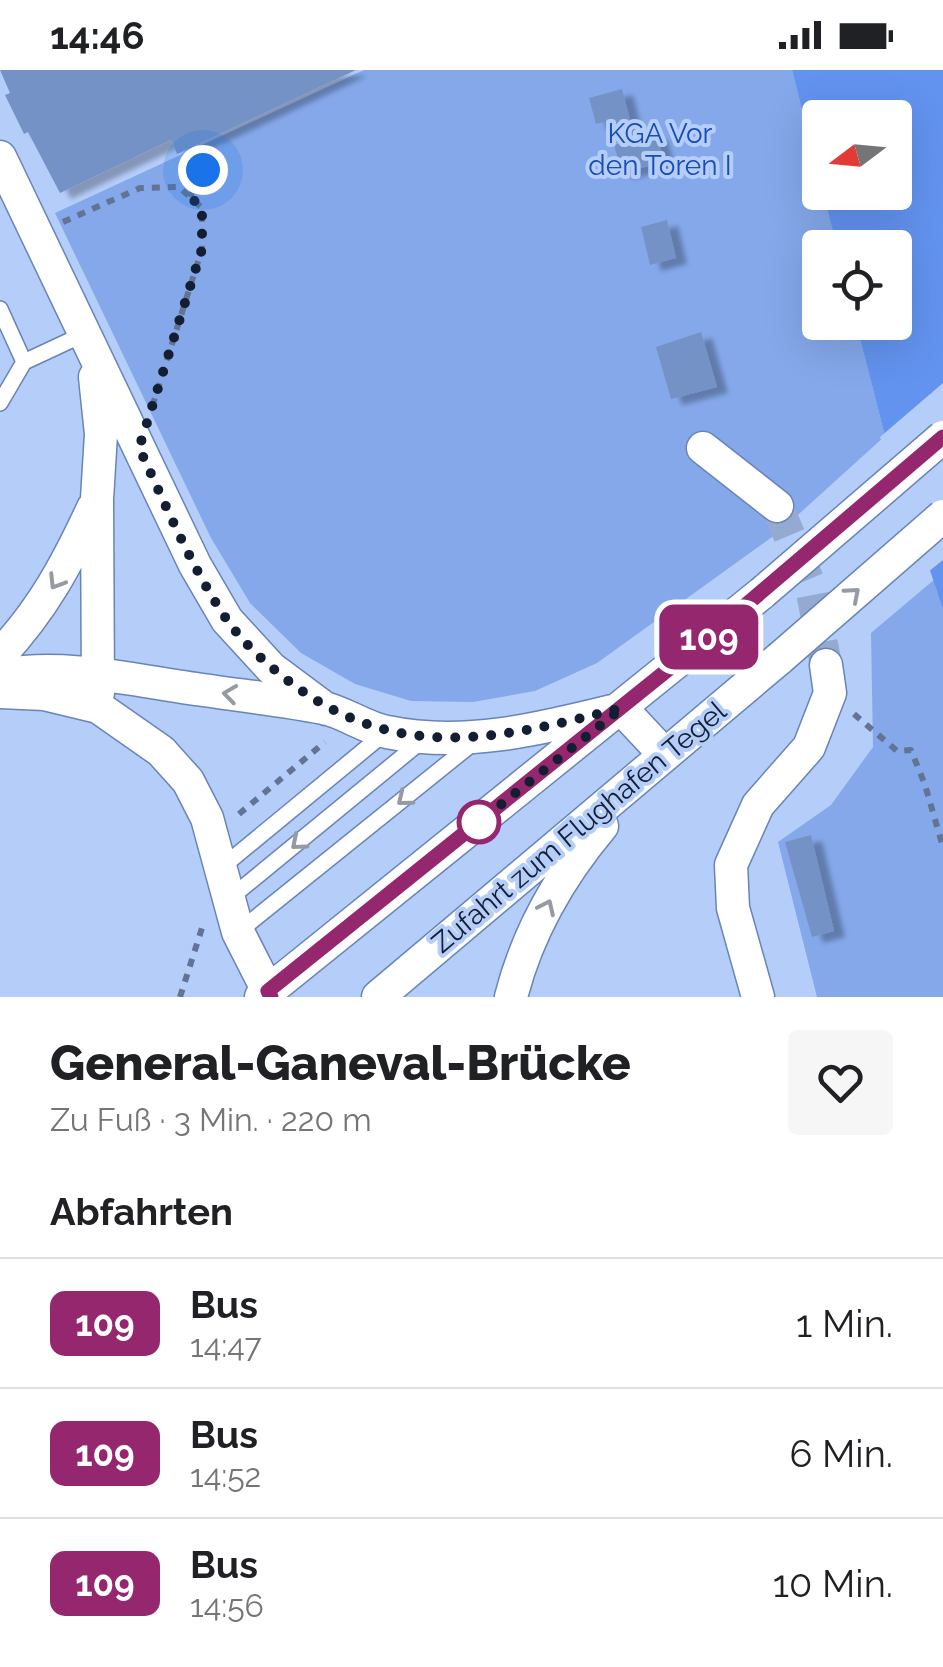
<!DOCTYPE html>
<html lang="de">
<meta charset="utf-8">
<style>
body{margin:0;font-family:Raleway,sans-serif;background:#f6f6f6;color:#202124;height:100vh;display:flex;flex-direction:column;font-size:38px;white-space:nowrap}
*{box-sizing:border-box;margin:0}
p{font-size:32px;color:#757577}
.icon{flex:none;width:55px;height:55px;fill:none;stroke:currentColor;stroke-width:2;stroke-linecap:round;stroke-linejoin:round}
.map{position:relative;height:927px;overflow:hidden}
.side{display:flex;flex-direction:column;background:#fff;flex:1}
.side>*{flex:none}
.badge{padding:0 20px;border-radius:15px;font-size:35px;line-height:65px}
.needle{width:65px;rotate:254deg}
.controls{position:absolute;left:802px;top:30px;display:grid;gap:20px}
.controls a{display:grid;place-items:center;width:110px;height:110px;border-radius:10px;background:#fff;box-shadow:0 10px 40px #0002;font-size:50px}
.you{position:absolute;width:50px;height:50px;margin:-25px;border:8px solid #fff;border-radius:50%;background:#1a73e8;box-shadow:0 0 0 15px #1a73e833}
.map>.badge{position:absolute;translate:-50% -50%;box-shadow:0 0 0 5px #fff}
h2{padding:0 50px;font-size:38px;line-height:90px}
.round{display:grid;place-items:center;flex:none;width:105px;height:105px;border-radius:10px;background:#f6f6f6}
.head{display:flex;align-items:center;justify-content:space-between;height:170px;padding:0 50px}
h1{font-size:48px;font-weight:800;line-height:75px}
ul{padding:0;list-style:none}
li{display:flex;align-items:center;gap:30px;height:130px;padding:0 50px;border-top:2px solid #e0e0e0}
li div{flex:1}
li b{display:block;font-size:38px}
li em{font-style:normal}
li .badge{min-width:110px;font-weight:700;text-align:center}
.status{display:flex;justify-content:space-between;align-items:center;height:70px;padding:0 50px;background:#fff;direction:ltr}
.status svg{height:28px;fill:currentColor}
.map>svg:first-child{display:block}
.green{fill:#84a8ea}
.water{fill:#6293ef}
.pier{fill:#b5cdf9}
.building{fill:#7592c6;filter:url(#shadow)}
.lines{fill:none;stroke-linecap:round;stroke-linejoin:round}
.minor-tunnel{stroke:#95aad1;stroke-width:32;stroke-dasharray:32 16;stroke-linecap:butt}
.service-casing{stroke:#6884b8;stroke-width:18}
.minor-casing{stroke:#6884b8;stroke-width:35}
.path{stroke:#627393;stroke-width:6;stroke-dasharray:8 8;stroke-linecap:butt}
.service{stroke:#fff;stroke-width:15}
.minor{stroke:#fff;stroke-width:32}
.minor-bridge-casing{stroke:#6884b8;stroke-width:35;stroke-linecap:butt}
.minor-bridge{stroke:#fff;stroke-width:32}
.oneway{stroke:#959aa3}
.line-casing{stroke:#fff;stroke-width:22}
.line{stroke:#95276e;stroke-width:15}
.walk{stroke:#131e32;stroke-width:10;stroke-dasharray:0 18}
.stop-dot{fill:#fff;stroke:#95276e;stroke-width:5}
.labels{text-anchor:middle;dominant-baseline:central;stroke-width:8;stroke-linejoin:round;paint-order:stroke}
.park-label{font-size:28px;fill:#184cb6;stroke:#b5cdf9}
.street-label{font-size:28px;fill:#131e32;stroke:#b5cdf9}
</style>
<div class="status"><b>14:46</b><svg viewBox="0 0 49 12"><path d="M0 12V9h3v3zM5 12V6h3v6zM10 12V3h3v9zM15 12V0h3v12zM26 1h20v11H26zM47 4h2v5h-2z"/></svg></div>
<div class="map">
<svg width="943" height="927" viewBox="0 0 943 927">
<defs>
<filter id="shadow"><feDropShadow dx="11" dy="6" stdDeviation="2.5" flood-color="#0004"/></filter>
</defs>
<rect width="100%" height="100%" fill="#b5cdf9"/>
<path class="green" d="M 364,0 L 792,0 L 820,111 L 820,122 L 823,123 L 837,177 L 820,178 L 820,252 L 856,253 L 885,366 L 779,462 L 597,593 L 535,621 L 473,632 L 411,631 L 355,614 L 301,583 L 250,533 L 211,468 L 55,143 Z
M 935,509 L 943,539 L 943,927 L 817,927 L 778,772 L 831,735 L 873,677 L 871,563 Z"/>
<path class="water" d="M 792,0 L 943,0 L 943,539 L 885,366 L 856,253 L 895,252 L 895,178 L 837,177 L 823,123 L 895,122 L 895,48 L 820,48 L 820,111 Z"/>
<path class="pier" d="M 943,313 L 943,490 L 928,502 L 880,367 Z"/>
<path class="building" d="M 0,0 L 356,0 L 177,84 L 171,70 L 60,123 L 28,62 L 24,64 L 5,25 L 10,23 Z
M 622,19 L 631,54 L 606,61 L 604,52 L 596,54 L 589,28 Z
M 657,64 L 664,92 L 622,103 L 614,75 Z
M 667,150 L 676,188 L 650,195 L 641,157 Z
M 701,262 L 717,317 L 671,329 L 656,277 Z
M 811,765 L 834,861 L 812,867 L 785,772 Z"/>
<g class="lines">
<path class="minor-tunnel" d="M 777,436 L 811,517 L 826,595"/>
<g class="service-casing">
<path id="service" d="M 0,239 L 24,292
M 0,333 L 24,292 L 84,264
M 221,798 L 386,662
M 229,829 L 424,669
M 238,862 L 473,673"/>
</g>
<g class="minor-casing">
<path id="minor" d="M 0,87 L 195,495 L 227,550 L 271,598 L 326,639
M 95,307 L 101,364 L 97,429 L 98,623
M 703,378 L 777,436
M 0,585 C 43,539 67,494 93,438
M 0,605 C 66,593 137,611 203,620 C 243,626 284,630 324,638 C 346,643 365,658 387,662 C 464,678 539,659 612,641
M 0,622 L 44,624 L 98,637 L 161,681 L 188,711 L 207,748 L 238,862 L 271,927
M 621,638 L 665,685
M 261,927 L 762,523
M 378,927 L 780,588
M 511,927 C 527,864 560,806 602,756
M 758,927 L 733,838 L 731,795 L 758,735 L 809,677 L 830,623 L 826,595"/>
</g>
<path class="path" d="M 190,127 L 203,100 L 192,77
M 63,152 L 140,118 L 179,117 L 202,138 L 202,179 L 153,334
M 854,644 L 897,681 L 911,680 L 925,715 L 943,777
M 239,744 L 325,672
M 180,927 L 202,858"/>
<use href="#service" class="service"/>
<use href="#minor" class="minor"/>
<g class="minor-bridge-casing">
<path id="minor-bridge" d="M 762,523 L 943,367
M 780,588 L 943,446"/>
</g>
<use href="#minor-bridge" class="minor-bridge"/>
</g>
<defs><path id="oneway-chevron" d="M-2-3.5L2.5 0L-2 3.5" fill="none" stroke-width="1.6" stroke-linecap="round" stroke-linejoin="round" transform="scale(2.5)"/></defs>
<g class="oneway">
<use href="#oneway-chevron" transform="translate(56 512) rotate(122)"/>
<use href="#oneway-chevron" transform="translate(853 524) rotate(-41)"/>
<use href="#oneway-chevron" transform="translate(230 624) rotate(-172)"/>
<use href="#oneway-chevron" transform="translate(404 729) rotate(141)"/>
<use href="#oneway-chevron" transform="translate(298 773) rotate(140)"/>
<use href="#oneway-chevron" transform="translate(547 837) rotate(-65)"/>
</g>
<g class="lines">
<g class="line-casing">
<path id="line" d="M 271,927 L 268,921 L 706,569 L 943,367"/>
</g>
<use href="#line" class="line"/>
<path class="walk" d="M 203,100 L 190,127 L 202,138 L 202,179 L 139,378 C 166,435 190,495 225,547 C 243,574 270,597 295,616 C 402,694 503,668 622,638 L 479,752"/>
</g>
<circle class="stop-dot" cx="479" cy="752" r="20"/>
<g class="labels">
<g class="park-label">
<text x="660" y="63">KGA Vor<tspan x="660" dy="32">den Toren I</tspan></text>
</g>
<g class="street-label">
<text transform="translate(579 757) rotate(-40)">Zufahrt zum Flughafen Tegel</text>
</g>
</g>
</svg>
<div class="controls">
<a><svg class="needle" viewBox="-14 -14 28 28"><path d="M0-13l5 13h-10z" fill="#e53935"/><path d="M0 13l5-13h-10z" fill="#757577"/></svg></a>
<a><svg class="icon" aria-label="locate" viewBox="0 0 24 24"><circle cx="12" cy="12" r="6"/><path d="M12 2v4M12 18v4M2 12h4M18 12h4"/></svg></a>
</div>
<div class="you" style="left:203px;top:100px"></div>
<b class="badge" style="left:709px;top:567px;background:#95276e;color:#fff">109</b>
</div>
<section class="side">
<div class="head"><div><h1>General-Ganeval-Brücke</h1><p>Zu Fuß · 3 Min. · 220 m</p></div><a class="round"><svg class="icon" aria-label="heart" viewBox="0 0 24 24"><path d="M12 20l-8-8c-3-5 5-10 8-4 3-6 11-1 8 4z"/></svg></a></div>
<h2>Abfahrten</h2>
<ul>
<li><span class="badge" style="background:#95276e;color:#fff">109</span><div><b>Bus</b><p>14:47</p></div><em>1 Min.</em></li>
<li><span class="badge" style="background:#95276e;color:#fff">109</span><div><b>Bus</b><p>14:52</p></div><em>6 Min.</em></li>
<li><span class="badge" style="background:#95276e;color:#fff">109</span><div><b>Bus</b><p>14:56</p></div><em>10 Min.</em></li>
</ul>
</section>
